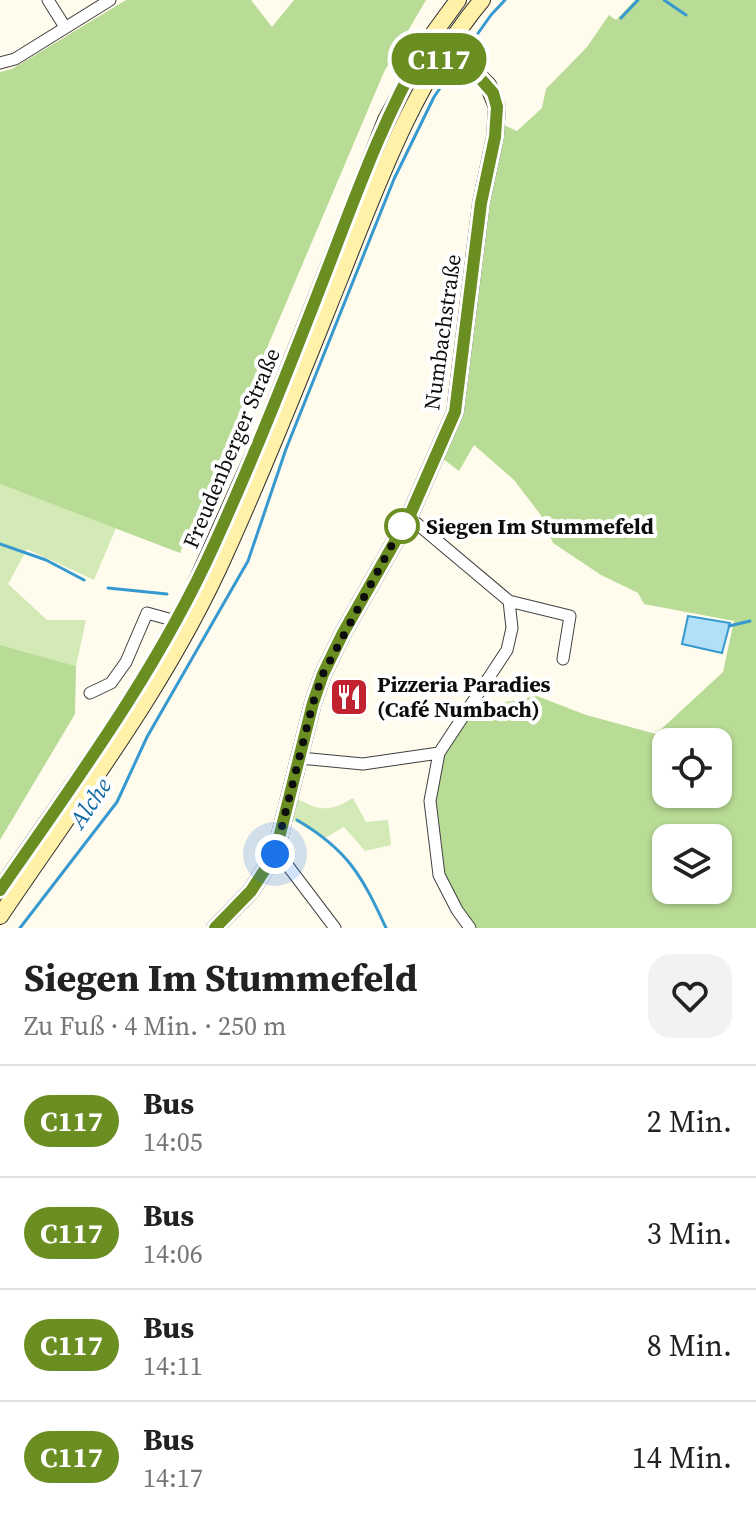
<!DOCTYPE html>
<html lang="de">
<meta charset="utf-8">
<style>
body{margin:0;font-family:"Source Serif 4",serif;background:#f2f2f2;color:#222;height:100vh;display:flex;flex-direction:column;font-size:30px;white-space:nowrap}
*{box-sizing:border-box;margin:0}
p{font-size:26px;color:#767676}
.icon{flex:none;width:44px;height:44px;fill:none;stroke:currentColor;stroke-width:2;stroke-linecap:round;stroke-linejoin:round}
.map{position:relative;height:928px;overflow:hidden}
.side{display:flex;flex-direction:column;background:#fff;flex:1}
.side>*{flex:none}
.badge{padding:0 16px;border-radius:26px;font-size:28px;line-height:52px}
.fabs{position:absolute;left:652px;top:728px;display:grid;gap:16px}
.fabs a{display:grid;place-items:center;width:80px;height:80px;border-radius:16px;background:#fff;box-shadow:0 2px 6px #0004;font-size:40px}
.you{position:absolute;width:40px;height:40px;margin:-20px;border:6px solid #fff;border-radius:50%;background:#1a73e8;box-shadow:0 0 0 12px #1a73e833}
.map>.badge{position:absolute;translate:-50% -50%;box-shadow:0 0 0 4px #fff}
.round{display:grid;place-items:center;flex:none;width:84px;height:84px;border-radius:24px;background:#f2f2f2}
.overview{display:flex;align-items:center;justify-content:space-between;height:136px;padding:0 24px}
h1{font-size:38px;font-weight:700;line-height:60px}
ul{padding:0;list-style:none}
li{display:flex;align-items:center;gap:24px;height:112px;padding:0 24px;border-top:2px solid #e0e0e0}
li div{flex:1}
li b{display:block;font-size:30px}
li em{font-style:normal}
li .badge{min-width:88px;font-weight:700;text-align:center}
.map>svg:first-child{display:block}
.green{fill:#d3eab6}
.forest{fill:#b8db95;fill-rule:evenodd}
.water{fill:#b1e0f8;stroke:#3699d0;stroke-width:2}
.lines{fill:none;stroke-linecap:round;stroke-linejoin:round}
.stream{stroke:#3699d0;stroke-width:3}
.street-casing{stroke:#404040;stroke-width:13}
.secondary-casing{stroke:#2f2f2f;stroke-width:18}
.street{stroke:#fff;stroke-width:11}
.secondary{stroke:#fff2a8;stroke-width:16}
.line-casing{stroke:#fff;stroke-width:18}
.line{stroke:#6b8e23;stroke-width:12}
.walk{stroke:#0d0d0d;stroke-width:8;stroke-dasharray:0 14.4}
.stop-dot{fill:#fff;stroke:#6b8e23;stroke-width:4}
.labels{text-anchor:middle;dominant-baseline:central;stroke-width:8;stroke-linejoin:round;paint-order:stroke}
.street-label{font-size:22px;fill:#0d0d0d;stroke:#fff}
.stop-label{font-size:22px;font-weight:bold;fill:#0d0d0d;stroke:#fff;text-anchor:start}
.poi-label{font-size:22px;font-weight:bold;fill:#0d0d0d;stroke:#fff;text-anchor:start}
.water-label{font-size:24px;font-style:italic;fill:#1369a2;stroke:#fff}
</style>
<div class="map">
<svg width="756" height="928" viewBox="0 0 756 928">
<rect width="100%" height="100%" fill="#fffbed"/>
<path class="green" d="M 0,484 L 116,528 L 94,580 L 27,549 L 8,584 L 47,620 L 86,620 L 76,666 L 0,645 Z
M 290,795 C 317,809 325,815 353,798 L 366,822 L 388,820 L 391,845 L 365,851 L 344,827 L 325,838 L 285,816 Z"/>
<path class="forest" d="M 126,0 L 251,0 L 272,27 L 294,0 L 426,0 L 384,72 L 180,553 L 0,484 L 0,72 L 12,69 Z
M 635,0 L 756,0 L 756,928 L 470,928 L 439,875 L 430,801 L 439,753 L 470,709 L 537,696 L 586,715 L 656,734 L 723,672 L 734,621 L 644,604 L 638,593 L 601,575 L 553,543 L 540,514 L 514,480 L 474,445 L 459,471 L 438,455 L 446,438 L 497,122 L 517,131 L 542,108 L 546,89 L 587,47 L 609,15 L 616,20 ZM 666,742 L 718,742 L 718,794 L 666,794 ZM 666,838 L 718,838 L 718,890 L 666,890 Z
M 0,645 L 76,666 L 75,714 L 0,840 Z"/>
<path class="water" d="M 688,616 L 730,623 L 722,653 L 682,644 Z"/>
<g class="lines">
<path class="stream" d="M 664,0 L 686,15
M 621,18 L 638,0
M 464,53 L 491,15 L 505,0
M 0,544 L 46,560 L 84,580
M 108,588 L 167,594
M 729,626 L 750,621
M 297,820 C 348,850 362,876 386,928
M 20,928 L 117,802 L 147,737 L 248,561 L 286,449 L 394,179 L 434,97 L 449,75"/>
<g class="street-casing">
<path id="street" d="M 48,0 L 65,27
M 0,63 L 15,59 L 110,0
M 409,517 L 509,601 L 512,628 L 507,650 L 439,753 L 430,801 L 439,875 L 457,910 L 470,928
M 509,601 L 570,616 L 563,659
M 90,693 L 111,683 L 126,662 L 147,613 L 176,621
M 300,758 L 363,764 L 439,753
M 275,854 L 285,862 L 335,928"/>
</g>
<g class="secondary-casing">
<path id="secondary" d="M 432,54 L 456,71 L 479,77
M 0,890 L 105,739 L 150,668 L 192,592 L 262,436 L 386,120 L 431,37 L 458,0
M 0,916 C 80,797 168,683 226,552 C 267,462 303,370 340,278 C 379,180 414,82 482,0
M 215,928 L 251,891 L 275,854 L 313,703 L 323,674 L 343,633 L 409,517 L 455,412 L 481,203 L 495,137 L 497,107 L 488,85 L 463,60 L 439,43"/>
</g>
<use href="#street" class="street"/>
<use href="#secondary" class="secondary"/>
</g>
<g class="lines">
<g class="line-casing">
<path id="line" d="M 0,890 C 77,779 158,669 214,545 C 255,455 291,363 327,270 C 356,195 383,119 424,48 L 456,71 L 479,77 L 493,93 L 497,107 L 495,137 L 481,203 L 455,412 L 409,517 L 343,633 L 323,674 L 313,703 L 275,854 L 251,891 L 215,928"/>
</g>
<use href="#line" class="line"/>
<path class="walk" d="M 275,854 L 313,703 L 323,674 L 402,526"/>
</g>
<defs>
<g id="restaurant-square" transform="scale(2)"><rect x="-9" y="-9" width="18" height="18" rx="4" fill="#c12230" stroke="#fff"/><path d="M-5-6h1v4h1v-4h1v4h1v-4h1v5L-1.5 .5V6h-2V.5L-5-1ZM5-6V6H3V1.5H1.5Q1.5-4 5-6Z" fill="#fff"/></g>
</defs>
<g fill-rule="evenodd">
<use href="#restaurant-square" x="349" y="697"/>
</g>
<circle class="stop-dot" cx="402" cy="526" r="16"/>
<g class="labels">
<g class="street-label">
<text transform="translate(442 332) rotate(-82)">Numbachstraße</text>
<text transform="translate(231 448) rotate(-67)">Freudenberger Straße</text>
</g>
<g class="stop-label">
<text x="426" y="526">Siegen Im Stummefeld</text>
</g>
<g class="poi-label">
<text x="377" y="684">Pizzeria Paradies<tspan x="377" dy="25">(Café Numbach)</tspan></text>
</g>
<g class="water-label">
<text transform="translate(90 803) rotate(-56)">Alche</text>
</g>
</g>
</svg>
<div class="fabs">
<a><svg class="icon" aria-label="locate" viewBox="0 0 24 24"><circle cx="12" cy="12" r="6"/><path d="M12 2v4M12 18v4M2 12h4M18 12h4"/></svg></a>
<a><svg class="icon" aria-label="layers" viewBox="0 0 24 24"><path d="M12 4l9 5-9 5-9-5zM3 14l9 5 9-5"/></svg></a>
</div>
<div class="you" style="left:275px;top:854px"></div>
<b class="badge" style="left:439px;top:59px;background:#6b8e23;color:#fff">C117</b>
</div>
<section class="side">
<div class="overview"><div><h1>Siegen Im Stummefeld</h1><p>Zu Fuß · 4 Min. · 250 m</p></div><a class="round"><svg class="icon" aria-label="heart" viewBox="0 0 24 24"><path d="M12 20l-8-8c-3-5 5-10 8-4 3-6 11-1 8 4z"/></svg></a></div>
<ul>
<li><span class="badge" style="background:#6b8e23;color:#fff">C117</span><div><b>Bus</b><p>14:05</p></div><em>2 Min.</em></li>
<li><span class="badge" style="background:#6b8e23;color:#fff">C117</span><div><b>Bus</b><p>14:06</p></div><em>3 Min.</em></li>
<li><span class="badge" style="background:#6b8e23;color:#fff">C117</span><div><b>Bus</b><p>14:11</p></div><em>8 Min.</em></li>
<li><span class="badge" style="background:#6b8e23;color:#fff">C117</span><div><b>Bus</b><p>14:17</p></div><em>14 Min.</em></li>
</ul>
</section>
